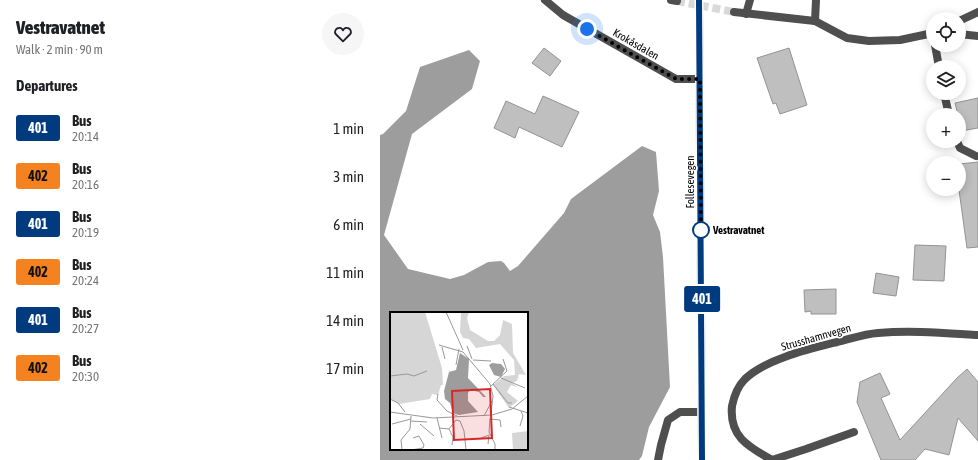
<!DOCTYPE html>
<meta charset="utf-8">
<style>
body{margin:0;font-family:"Asap Condensed",sans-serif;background:#f6f6f6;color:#202124;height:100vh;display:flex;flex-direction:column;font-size:15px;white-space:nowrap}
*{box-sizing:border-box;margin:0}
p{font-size:13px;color:#757577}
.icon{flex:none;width:22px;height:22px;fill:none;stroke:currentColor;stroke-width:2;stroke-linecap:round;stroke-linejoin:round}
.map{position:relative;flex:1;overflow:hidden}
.side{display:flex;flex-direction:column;background:#fff;width:380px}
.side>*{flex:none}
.badge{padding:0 8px;border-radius:3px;font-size:14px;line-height:26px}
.fabs{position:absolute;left:546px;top:12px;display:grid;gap:8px}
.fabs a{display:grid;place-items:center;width:40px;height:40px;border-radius:50%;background:#fff;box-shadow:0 2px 10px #0003;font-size:20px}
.you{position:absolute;width:20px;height:20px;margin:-10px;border:3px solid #fff;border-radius:50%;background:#1a73e8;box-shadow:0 0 0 6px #1a73e833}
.map>.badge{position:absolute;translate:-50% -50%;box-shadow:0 0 0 2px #fff}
h2{padding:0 16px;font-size:15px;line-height:36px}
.round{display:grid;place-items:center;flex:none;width:42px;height:42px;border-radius:21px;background:#f6f6f6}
.summary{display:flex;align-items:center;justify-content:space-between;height:68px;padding:0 16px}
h1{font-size:19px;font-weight:800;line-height:30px}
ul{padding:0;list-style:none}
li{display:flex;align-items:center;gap:12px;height:48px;padding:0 16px}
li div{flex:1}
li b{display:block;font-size:15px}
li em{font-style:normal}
li .badge{min-width:44px;font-weight:700;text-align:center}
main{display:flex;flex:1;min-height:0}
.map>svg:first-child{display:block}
.water{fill:#9d9d9d;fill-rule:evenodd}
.building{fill:#bfbfbf;stroke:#939393}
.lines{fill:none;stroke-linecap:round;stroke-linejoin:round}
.minor-tunnel{stroke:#d9d9d9;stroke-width:8;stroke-dasharray:8 4;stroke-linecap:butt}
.service{stroke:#4f4f4f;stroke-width:8}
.minor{stroke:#4f4f4f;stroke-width:8}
.secondary{stroke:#1c1c1c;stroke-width:8}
.line-casing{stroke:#fff;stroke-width:9}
.line{stroke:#003b80;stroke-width:6}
.walk{stroke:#000;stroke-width:4;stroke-dasharray:0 7.2}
.stop-dot{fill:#fff;stroke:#003b80;stroke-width:2}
.labels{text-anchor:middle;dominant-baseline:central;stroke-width:3.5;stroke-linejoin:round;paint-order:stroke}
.street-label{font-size:11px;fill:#000;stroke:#fff}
.stop-label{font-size:11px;font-weight:bold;fill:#000;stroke:#fff;text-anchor:start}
.inset-road{fill:none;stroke:#999;stroke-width:1}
.view{fill:#d62828;fill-opacity:0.15;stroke:#d62828;stroke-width:2}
.inset-edge{fill:none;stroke:#000;stroke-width:2}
</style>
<main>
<section class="side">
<div class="summary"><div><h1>Vestravatnet</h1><p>Walk · 2 min · 90 m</p></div><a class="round"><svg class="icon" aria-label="heart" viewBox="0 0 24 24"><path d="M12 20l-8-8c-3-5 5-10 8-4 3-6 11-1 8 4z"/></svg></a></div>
<h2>Departures</h2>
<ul>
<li><span class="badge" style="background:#003b80;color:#fff">401</span><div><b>Bus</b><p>20:14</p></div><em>1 min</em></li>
<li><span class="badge" style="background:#f58220;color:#111">402</span><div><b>Bus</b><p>20:16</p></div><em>3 min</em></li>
<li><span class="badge" style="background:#003b80;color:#fff">401</span><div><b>Bus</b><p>20:19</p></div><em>6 min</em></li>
<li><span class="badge" style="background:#f58220;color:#111">402</span><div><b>Bus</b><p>20:24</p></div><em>11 min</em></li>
<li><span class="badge" style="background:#003b80;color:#fff">401</span><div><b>Bus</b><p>20:27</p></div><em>14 min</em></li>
<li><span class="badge" style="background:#f58220;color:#111">402</span><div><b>Bus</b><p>20:30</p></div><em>17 min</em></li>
</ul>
</section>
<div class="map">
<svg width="598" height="460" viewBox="0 0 598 460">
<rect width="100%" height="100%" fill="#fff"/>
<path class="water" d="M 89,50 L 100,61 L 92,89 L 32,134 L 4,235 L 28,269 L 70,279 L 84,275 L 108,262 L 121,261 L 124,263 L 130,271 L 138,266 L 151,251 L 184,213 L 191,199 L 262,146 L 276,152 L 279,191 L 273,215 L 280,232 L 283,257 L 290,387 L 269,427 L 262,456 L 259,460 L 0,460 L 0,135 L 3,134 L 26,111 L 40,67 ZM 11,313 L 147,313 L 147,449 L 11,449 Z"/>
<path class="building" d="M 164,48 L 181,61 L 170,76 L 152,63 Z
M 409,48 L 427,105 L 400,114 L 396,103 L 393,104 L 377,58 Z
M 163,96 L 199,112 L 182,147 L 139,127 L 135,138 L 114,128 L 126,101 L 155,114 Z
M 598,98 L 598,128 L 581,131 L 579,115 L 578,115 L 575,103 Z
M 598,162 L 598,247 L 587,248 L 579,190 L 579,164 Z
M 535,245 L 566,246 L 564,281 L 533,280 Z
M 496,273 L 519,277 L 516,296 L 493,293 Z
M 456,289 L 456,314 L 431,314 L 431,311 L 425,312 L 424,290 Z
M 587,369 L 598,382 L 598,441 L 578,418 L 569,455 L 545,449 L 535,460 L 501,460 L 477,402 L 480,382 L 500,373 L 510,394 L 501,398 L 520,440 L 577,378 Z"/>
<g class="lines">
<path class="minor-tunnel" d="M 297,1 L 354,12"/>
<path class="service" d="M 366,14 L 370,0
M 435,21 L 436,0
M 579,34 L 598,36
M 555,45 L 559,67
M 564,93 L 569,115
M 577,141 L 580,148 L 596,156
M 278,460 L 281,445 L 288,420 L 300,412 L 322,412
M 392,460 L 426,449 L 474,432"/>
<path class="minor" d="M 165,0 L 183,15 L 296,79 L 320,79
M 291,0 L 297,1
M 354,12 L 435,21 L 467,38 L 489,41 L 520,40 L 553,33
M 579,21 L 598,12
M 392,460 C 369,447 349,437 352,406 C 354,396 358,386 365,379 C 386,359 429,349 457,342 C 470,339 484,334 498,333 C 531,330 565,333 598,335"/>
<path class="secondary" d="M 319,0 L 322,460"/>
</g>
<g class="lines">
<g class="line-casing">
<path id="line" d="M 319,0 L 322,460"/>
</g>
<use href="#line" class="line"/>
<path class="walk" d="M 207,29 L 296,79 L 320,79 L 321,238 L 321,230"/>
</g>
<circle class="stop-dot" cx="321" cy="230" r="8"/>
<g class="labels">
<g class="street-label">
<text transform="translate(256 44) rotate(30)">Krokåsdalen</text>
<text transform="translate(310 182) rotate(-90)">Follesevegen</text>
<text transform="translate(436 337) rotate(-16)">Strusshamnvegen</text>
</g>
<g class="stop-label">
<text x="333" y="230">Vestravatnet</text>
</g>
</g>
<g transform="translate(10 312)">
<rect width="138" height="138" fill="#fff"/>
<path d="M 0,0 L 35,0 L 52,56 L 53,73 L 51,73 L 48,83 L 42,82 L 40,87 L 9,92 L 0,87 ZM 71,0 L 79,0 L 77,6 L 80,18 L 98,29 L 104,29 L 110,23 L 113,8 L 122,12 L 123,41 L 136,63 L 129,62 L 127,69 L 122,71 L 129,76 L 121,73 L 117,80 L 128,89 L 119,96 L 103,73 L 114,64 L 125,63 L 124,48 L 110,32 L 86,36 L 79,27 L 73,26 L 70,20 ZM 138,119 L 138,138 L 123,138 L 122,121 Z" fill="#d6d6d6"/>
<path d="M 70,41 L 79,47 L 78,66 L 96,85 L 93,85 L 89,80 L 80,78 L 78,81 L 78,89 L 88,100 L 69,103 L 63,101 L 60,91 L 55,87 L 54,79 L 59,60 L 66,58 ZM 102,51 L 111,52 L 115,57 L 111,65 L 104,63 L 99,53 Z" fill="#9d9d9d"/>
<path class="inset-road" d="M 56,0 L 73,38M 49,33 L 73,40 L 100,72 L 103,84 L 101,101M 77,34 L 82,47M 52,35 L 55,47M 83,48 L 101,49M 66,53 L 69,37M 0,64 L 17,62 L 24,64 L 37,59M 111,66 L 135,76M 103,72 L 118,91 L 122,91M 101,74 L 117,59 L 113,47M 48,82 L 47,88 L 57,99 L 67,104M 0,87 L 8,91 L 15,100M 119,95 L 138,101M 0,100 L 43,106 L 102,103 L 122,97 L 138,84M 94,104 L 102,89M 47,106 L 52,126M 100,106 L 99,120 L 105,132 L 105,138M 100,107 L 110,108 L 111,115M 21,109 L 37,110M 2,112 L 21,107M 30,112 L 44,124M 130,114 L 133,104 L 131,99M 49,116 L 59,117 L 66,108 L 70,109 L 74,119 L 76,138M 59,117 L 63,125 L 62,133M 89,127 L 99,123 L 98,132M 12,138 L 11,128 L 20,117 L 21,104M 21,138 L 33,136 L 34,133 L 29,124 L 23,126"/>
<path class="view" d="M 100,77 L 102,126 L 64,128 L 62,79 Z"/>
<rect width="138" height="138" class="inset-edge"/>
</g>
</svg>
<div class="fabs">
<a><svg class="icon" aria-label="locate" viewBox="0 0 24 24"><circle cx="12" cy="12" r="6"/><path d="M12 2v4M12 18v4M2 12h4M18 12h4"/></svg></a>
<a><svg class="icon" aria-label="layers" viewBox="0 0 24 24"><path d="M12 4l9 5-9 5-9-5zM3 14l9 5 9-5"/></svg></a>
<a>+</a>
<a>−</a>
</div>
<div class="you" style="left:207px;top:29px"></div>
<b class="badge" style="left:322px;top:299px;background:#003b80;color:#fff">401</b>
</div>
</main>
